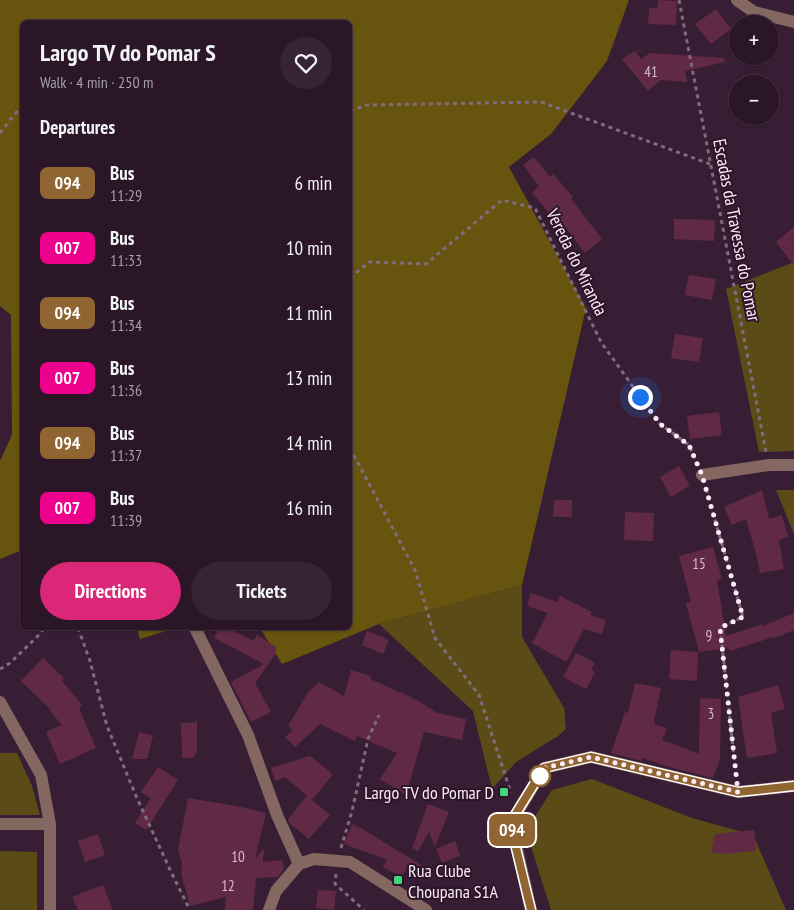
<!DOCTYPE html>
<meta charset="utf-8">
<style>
body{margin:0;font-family:"PT Sans Narrow",sans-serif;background:#362333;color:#f1f3f6;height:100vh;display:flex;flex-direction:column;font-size:19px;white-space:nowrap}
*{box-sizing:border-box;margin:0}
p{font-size:16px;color:#a59fa7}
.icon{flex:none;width:28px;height:28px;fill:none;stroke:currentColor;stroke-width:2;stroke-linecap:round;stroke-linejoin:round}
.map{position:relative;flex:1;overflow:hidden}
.drawer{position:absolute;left:20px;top:20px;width:332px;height:610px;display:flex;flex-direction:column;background:#2a1627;border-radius:8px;box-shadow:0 1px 4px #0004,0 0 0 1px #463544}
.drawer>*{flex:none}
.badge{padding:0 10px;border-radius:8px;font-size:18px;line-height:32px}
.controls{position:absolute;left:729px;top:15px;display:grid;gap:10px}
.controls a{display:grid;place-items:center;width:50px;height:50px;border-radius:50%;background:#2a1627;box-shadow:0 1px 4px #0004,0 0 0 1px #463544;font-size:25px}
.you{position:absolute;width:25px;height:25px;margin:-12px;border:4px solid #fff;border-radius:50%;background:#1a73e8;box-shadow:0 0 0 8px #1a73e833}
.map>.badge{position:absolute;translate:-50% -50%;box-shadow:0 0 0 2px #fff}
h2{padding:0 20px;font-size:19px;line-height:45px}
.round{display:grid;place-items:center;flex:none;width:52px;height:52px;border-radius:26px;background:#362333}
.summary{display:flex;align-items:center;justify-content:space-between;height:85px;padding:0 20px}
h1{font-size:24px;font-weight:700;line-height:38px}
.primary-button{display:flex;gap:10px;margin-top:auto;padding:10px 20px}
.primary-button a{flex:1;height:58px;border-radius:30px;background:#db2777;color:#fff;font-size:20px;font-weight:700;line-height:58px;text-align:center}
.primary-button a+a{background:#362333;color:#f1f3f6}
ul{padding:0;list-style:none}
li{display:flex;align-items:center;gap:15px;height:65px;padding:0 20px}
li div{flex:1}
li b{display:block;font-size:19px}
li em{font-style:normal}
li .badge{min-width:55px;font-weight:700;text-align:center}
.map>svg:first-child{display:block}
.green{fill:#5b4c17}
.forest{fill:#67540f}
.building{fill:#612a44}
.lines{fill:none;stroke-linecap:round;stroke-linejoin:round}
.path{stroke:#826b7e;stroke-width:3;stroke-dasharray:4 4;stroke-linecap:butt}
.minor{stroke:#846761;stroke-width:12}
.line-casing{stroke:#fff;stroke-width:11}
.line{stroke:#906532;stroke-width:8}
.walk{stroke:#fcebf9;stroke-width:5;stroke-dasharray:0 9}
.stop-dot{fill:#fff;stroke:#906532;stroke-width:2.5}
.poi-dot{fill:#41d77c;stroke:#2d152a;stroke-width:2}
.labels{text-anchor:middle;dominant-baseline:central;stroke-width:4;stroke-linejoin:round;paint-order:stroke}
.number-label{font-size:15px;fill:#d5bbcc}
.street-label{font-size:18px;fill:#fcebf9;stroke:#2d152a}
.poi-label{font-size:18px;fill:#fcebf9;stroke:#2d152a;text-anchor:end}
</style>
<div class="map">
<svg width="794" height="910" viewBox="0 0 794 910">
<rect width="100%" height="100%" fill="#381e34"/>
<path class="green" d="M 794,262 L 794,451 L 759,452 L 726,289 Z
M 776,490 L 794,490 L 794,534 Z
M 522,585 L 522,637 L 564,708 L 566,729 L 558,736 L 516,762 L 492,789 L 473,711 L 379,624 Z
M 0,753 L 17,753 L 32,786 L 40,815 L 0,815 Z
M 592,779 L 692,818 L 753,835 L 786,910 L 551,910 L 526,831 L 552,790 Z
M 0,851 L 37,852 L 37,910 L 0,910 Z"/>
<path class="forest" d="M 0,0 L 629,0 L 607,61 L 551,134 L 509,167 L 586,308 L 522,585 L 379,624 L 282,664 L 260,628 L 350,628 L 350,22 L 22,22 L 22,550 L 0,559 L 0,461 L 12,435 L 11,315 L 0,306 Z
M 137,628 L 169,628 L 169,630 L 140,639 Z"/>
<path class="building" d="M 658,0 L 677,1 L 676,25 L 648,24 L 649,8 L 657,8 Z
M 716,9 L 731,29 L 711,44 L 695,24 Z
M 635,51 L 641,59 L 650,53 L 724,58 L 725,62 L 685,71 L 687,82 L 661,80 L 648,91 L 622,59 Z
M 534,157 L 550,177 L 553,174 L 573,197 L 571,199 L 602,239 L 585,253 L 555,213 L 552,216 L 532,193 L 539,186 L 523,165 Z
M 674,219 L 715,220 L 714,241 L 674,239 Z
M 794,227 L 794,265 L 776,242 Z
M 689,275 L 716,279 L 712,300 L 685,295 Z
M 675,334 L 703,338 L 699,362 L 671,358 Z
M 719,412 L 722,435 L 690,439 L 687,416 Z
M 679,466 L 690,486 L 671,497 L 660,477 Z
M 762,490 L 769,519 L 782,515 L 788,537 L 779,540 L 784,569 L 760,573 L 757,557 L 746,519 L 732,525 L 724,507 Z
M 554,500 L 572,500 L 572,517 L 553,517 Z
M 625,512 L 654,513 L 653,541 L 624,540 Z
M 713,547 L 722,579 L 717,580 L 726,636 L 763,624 L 763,626 L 794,613 L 794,630 L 774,638 L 773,637 L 730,651 L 729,648 L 699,652 L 686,603 L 691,602 L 679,556 Z
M 531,593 L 557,602 L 560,596 L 592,612 L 590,615 L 606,620 L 602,634 L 584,629 L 566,662 L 532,643 L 548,613 L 527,606 Z
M 219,628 L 228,628 L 253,641 L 257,635 L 276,647 L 276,653 L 255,683 L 271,712 L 251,722 L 231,682 L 264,664 L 214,638 Z
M 367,631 L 389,640 L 383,654 L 362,645 Z
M 671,650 L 698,652 L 697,681 L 669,679 Z
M 576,653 L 595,663 L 591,670 L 595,672 L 586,689 L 563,677 Z
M 43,658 L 64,678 L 62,681 L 82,705 L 79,708 L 96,748 L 60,764 L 46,732 L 62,725 L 50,711 L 51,710 L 21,681 Z
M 351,670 L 371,676 L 370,679 L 415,699 L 437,713 L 466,719 L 462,740 L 424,732 L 406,795 L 380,779 L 397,753 L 357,736 L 355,741 L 320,724 L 295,747 L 285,737 L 293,730 L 288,726 L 308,692 L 319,682 L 344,696 Z
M 635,683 L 661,688 L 654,721 L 655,724 L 667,729 L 662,740 L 699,754 L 700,698 L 721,699 L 720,759 L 713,778 L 669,767 L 643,758 L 642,761 L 611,753 L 625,712 L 628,713 Z
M 778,685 L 785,709 L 771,713 L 777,753 L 747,758 L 738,697 Z
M 197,722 L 197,751 L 193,758 L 182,758 L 181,723 Z
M 139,732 L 153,736 L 147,759 L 132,759 Z
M 310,756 L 333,774 L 312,800 L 285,777 L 275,781 L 271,768 Z
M 158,767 L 178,780 L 146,830 L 135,823 L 151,798 L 141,792 Z
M 307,796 L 330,815 L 309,839 L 289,823 L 288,819 Z
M 188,798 L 242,807 L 266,813 L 255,859 L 264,848 L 263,862 L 283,860 L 284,869 L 278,877 L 256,878 L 253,910 L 225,910 L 226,897 L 190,906 L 181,873 L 182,864 L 178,850 Z
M 428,804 L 449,812 L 435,847 L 429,832 L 418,851 L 412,848 Z
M 352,824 L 361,828 L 426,868 L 423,874 L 407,868 L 402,877 L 383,867 L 387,860 L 344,844 Z
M 754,830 L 756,851 L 723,854 L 711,852 L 715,834 Z
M 98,834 L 105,855 L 85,862 L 78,841 Z
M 455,841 L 460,856 L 442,863 L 436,849 Z
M 103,885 L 113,910 L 78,910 L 72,897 Z
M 318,890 L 336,891 L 334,910 L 316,908 Z"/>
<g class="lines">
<path class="path" d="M 679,0 L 766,452
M 350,111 L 367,105 L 541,102 L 710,164
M 0,133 L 22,105
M 350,278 L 369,262 L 426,264 L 502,200 L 535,208 L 601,342 L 660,424 L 689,445 L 696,462
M 350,448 L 415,570 L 435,638 L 479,695 L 511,793
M 706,489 L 743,617 L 720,627 L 736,776
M 78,628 L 90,661 L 107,726 L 136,796 L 172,874 L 190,910
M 0,669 L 10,663 L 41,633 L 44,628
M 341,848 L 352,811 L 368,739 L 379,715
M 336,874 L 335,884 L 364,910"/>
<path class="minor" d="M 737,0 L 754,12 L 794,22
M 702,475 L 769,465 L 794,465
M 195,628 L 248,735 L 277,815 L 299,864
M 0,702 L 41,775 L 50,824 L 50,910
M 0,824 L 50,824
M 269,910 L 276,891 L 299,864 L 314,859 L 350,862 L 426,910
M 531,910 L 511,823 L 544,768 L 591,757 L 738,792 L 794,786"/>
</g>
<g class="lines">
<g class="line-casing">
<path id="line" d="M 531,910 L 510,823 L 544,768 L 591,757 L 738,792 L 794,786"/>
</g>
<use href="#line" class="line"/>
<path class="walk" d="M 540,776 L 535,783 L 544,768 L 591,757 L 738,792 L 720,628 L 743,617 L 702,475 L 689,445 L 660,424 L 640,397"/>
</g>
<circle class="stop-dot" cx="540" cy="776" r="10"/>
<g class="poi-dot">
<rect x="499" y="787" width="10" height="10" rx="2.5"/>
<rect x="393" y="875" width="10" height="10" rx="2.5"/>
</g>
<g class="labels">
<g class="number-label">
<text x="651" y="71">41</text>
<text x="699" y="563">15</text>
<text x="709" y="635">9</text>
<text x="711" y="713">3</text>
<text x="238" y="856">10</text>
<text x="228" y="885">12</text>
</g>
<g class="street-label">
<text transform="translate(737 230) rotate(79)">Escadas da Travessa do Pomar</text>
<text transform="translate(577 262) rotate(64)">Vereda do Miranda</text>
</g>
<g class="poi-label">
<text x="494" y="792">Largo TV do Pomar D</text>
<text x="408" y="870" text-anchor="start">Rua Clube<tspan x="408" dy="21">Choupana S1A</tspan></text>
</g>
</g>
</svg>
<div class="controls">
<a>+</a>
<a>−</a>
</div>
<div class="you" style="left:640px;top:397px"></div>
<b class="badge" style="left:512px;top:830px;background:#906532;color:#fff">094</b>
<section class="drawer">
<div class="summary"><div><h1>Largo TV do Pomar S</h1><p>Walk · 4 min · 250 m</p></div><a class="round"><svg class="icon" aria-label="heart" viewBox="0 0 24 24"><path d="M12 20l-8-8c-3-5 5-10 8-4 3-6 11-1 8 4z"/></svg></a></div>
<h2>Departures</h2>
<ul>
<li><span class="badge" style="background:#906532;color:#fff">094</span><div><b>Bus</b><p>11:29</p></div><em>6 min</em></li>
<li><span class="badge" style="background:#ec008c;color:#fff">007</span><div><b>Bus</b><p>11:33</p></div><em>10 min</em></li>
<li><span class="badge" style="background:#906532;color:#fff">094</span><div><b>Bus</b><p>11:34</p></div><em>11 min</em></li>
<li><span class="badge" style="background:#ec008c;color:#fff">007</span><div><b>Bus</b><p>11:36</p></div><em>13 min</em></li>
<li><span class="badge" style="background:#906532;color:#fff">094</span><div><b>Bus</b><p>11:37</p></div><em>14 min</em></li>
<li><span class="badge" style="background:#ec008c;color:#fff">007</span><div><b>Bus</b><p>11:39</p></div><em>16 min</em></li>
</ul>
<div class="primary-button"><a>Directions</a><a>Tickets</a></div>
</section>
</div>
